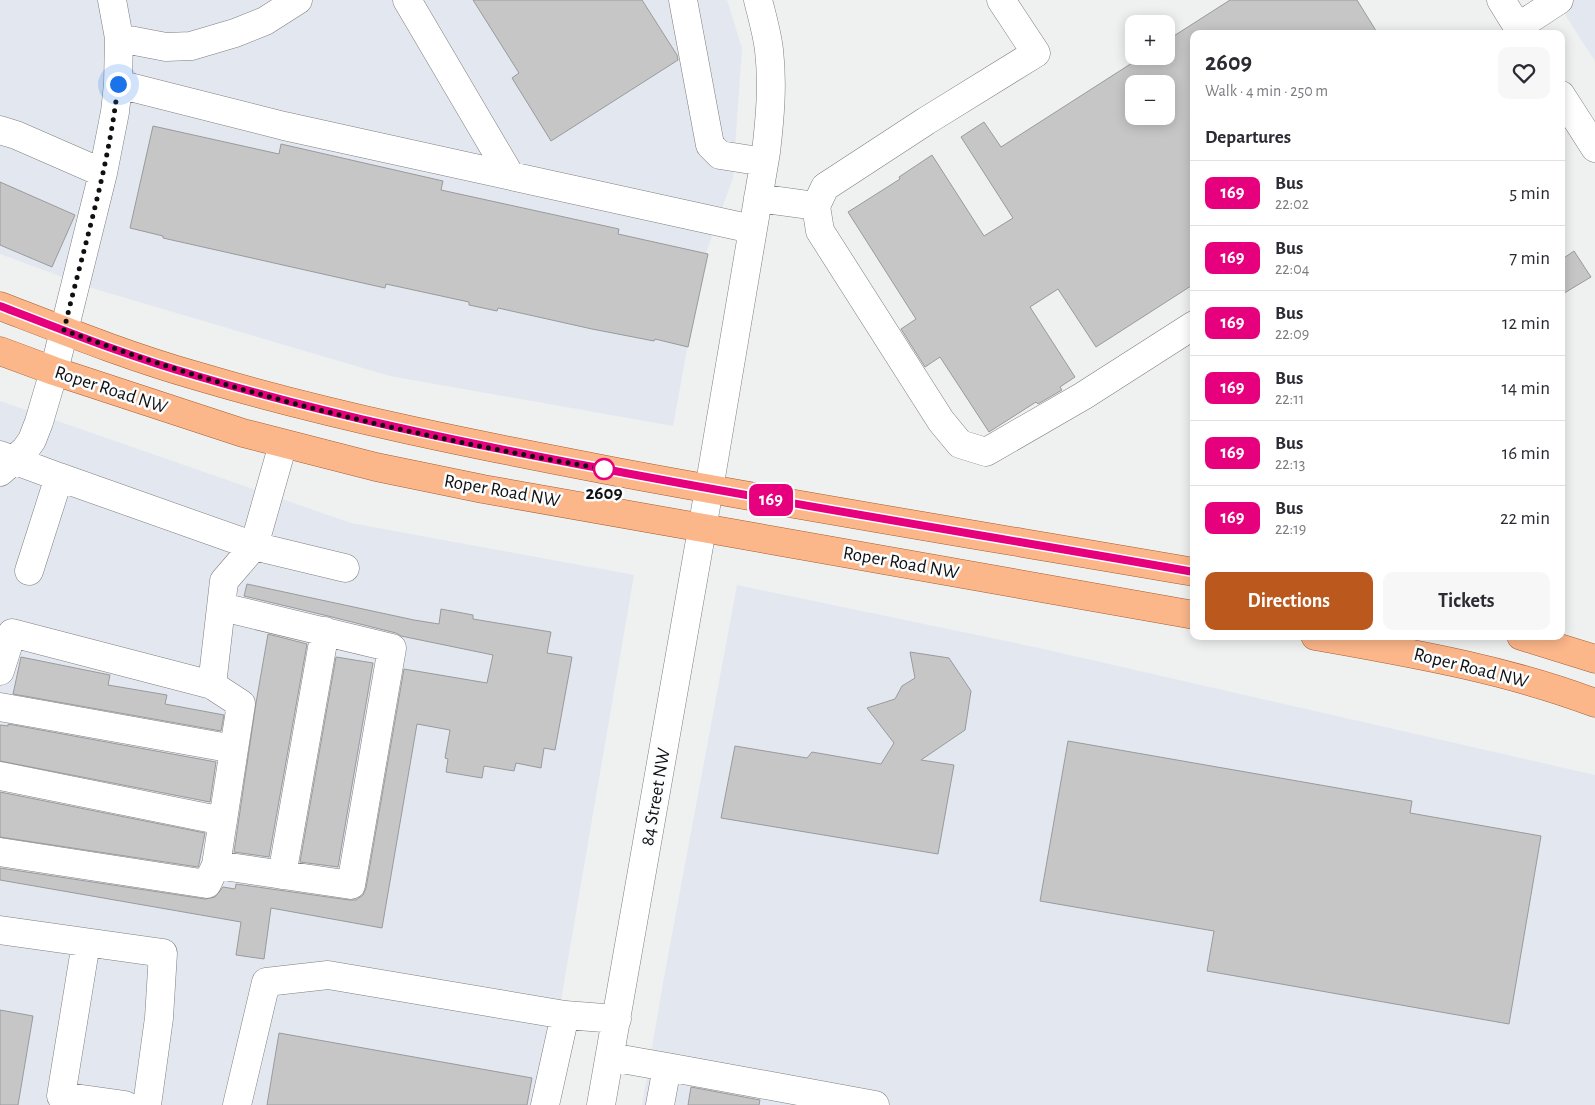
<!DOCTYPE html>
<meta charset="utf-8">
<style>
body{margin:0;font-family:"Alegreya Sans",sans-serif;background:#f7f7f7;color:#2b2b33;height:100vh;display:flex;flex-direction:column;font-size:19px;white-space:nowrap}
*{box-sizing:border-box;margin:0}
p{font-size:16px;color:#7c7c81}
.icon{flex:none;width:28px;height:28px;fill:none;stroke:currentColor;stroke-width:2;stroke-linecap:round;stroke-linejoin:round}
.map{position:relative;flex:1;overflow:hidden}
.details{position:absolute;left:1190px;top:30px;width:375px;height:610px;display:flex;flex-direction:column;background:#fff;border-radius:10px;box-shadow:0 2px 12px #0003}
.details>*{flex:none}
.badge{padding:0 10px;border-radius:8px;font-size:18px;line-height:32px}
.fabs{position:absolute;left:1125px;top:15px;display:grid;gap:10px}
.fabs a{display:grid;place-items:center;width:50px;height:50px;border-radius:10px;background:#fff;box-shadow:0 2px 12px #0003;font-size:25px}
.you{position:absolute;width:25px;height:25px;margin:-12px;border:4px solid #fff;border-radius:50%;background:#1a73e8;box-shadow:0 0 0 8px #1a73e833}
.map>.badge{position:absolute;translate:-50% -50%;box-shadow:0 0 0 2px #fff}
h2{padding:0 15px;font-size:19px;line-height:45px}
.round{display:grid;place-items:center;flex:none;width:52px;height:52px;border-radius:10px;background:#f7f7f7}
.head{display:flex;align-items:center;justify-content:space-between;height:85px;padding:0 15px}
h1{font-size:24px;font-weight:700;line-height:38px}
.action{display:flex;gap:10px;margin-top:auto;padding:10px 15px}
.action a{flex:1;height:58px;border-radius:10px;background:#ba581d;color:#fff;font-size:20px;font-weight:700;line-height:58px;text-align:center}
.action a+a{background:#f7f7f7;color:#2b2b33}
ul{padding:0;list-style:none}
li{display:flex;align-items:center;gap:15px;height:65px;padding:0 15px;border-top:1px solid #e1e1e2}
li div{flex:1}
li b{display:block;font-size:19px}
li em{font-style:normal}
li .badge{min-width:55px;font-weight:700;text-align:center}
.map>svg:first-child{display:block}
.built{fill:#e3e8f0}
.building{fill:#c6c6c7;stroke:#999a9b;fill-rule:evenodd}
.lines{fill:none;stroke-linecap:round;stroke-linejoin:round}
.minor-casing{stroke:#7e7e7f;stroke-width:29}
.major-casing{stroke:#a75d2d;stroke-width:29}
.minor{stroke:#fff;stroke-width:28}
.major{stroke:#fbb68a;stroke-width:28}
.line-casing{stroke:#fff;stroke-width:11}
.line{stroke:#e6007e;stroke-width:8}
.walk{stroke:#101011;stroke-width:5;stroke-dasharray:0 9}
.stop-dot{fill:#fff;stroke:#e6007e;stroke-width:2.5}
.labels{text-anchor:middle;dominant-baseline:central;stroke-width:5;stroke-linejoin:round;paint-order:stroke}
.street-label{font-size:19px;fill:#101011;stroke:#fcfdfe}
.stop-label{font-size:19px;font-weight:bold;fill:#101011;stroke:#fcfdfe}
</style>
<div class="map">
<svg width="1595" height="1105" viewBox="0 0 1595 1105">
<rect width="100%" height="100%" fill="#eff0f0"/>
<path class="built" d="M 0,0 L 727,0 L 742,48 L 733,178 L 703,261 L 673,426 L 390,376 L 95,289 L 0,254 Z
M 1556,0 L 1595,0 L 1595,61 L 1583,43 Z
M 0,401 L 351,523 L 634,575 L 543,1105 L 0,1105 Z
M 737,585 L 1039,648 L 1595,775 L 1595,1105 L 642,1105 L 665,972 Z"/>
<path class="building" d="M 473,0 L 642,0 L 677,55 L 678,60 L 551,141 L 512,78 L 519,73 Z
M 1230,0 L 1357,0 L 1378,34 L 1194,34 L 1194,284 L 1096,347 L 1058,289 L 1030,307 L 1075,377 L 1060,387 L 1062,390 L 1038,404 L 1036,402 L 989,432 L 940,357 L 925,367 L 901,329 L 916,319 L 848,212 L 900,179 L 899,177 L 932,155 L 984,236 L 1013,218 L 961,137 L 984,122 L 1001,147 L 1143,56 L 1166,56 L 1166,41 ZM 1134,84 L 1166,84 L 1166,116 L 1134,116 Z
M 153,126 L 279,154 L 281,144 L 443,181 L 441,190 L 619,229 L 618,234 L 708,254 L 688,347 L 655,339 L 654,341 L 592,329 L 498,308 L 497,311 L 469,305 L 469,302 L 386,284 L 385,288 L 163,238 L 163,236 L 130,228 Z
M 0,182 L 75,215 L 52,267 L 0,245 Z
M 1574,251 L 1591,277 L 1561,295 L 1561,260 Z
M 247,584 L 414,620 L 439,624 L 441,609 L 473,615 L 473,619 L 551,632 L 547,653 L 572,657 L 555,750 L 544,748 L 541,768 L 516,763 L 514,771 L 484,766 L 482,778 L 446,772 L 448,759 L 445,758 L 450,730 L 417,724 L 382,928 L 271,908 L 264,959 L 236,955 L 241,922 L 0,880 L 0,868 L 205,899 L 215,897 L 223,887 L 235,889 L 236,884 L 349,900 L 356,900 L 363,895 L 366,888 L 404,669 L 487,683 L 493,655 L 401,636 L 396,633 L 328,616 L 244,596 Z
M 268,634 L 307,644 L 269,857 L 234,852 L 256,703 Z
M 910,652 L 949,658 L 971,691 L 965,730 L 921,760 L 954,765 L 938,854 L 721,818 L 735,746 L 807,758 L 812,752 L 881,764 L 894,743 L 867,708 L 895,699 L 902,686 L 915,678 Z
M 21,657 L 110,675 L 108,685 L 167,695 L 165,704 L 224,715 L 221,731 L 13,694 Z
M 336,657 L 373,663 L 338,867 L 300,862 Z
M 8,724 L 216,762 L 210,802 L 0,761 L 0,725 L 8,726 Z
M 1068,741 L 1412,801 L 1410,813 L 1541,836 L 1509,1024 L 1207,971 L 1214,931 L 1040,901 Z
M 0,792 L 205,833 L 199,864 L 198,867 L 0,837 Z
M 0,1010 L 33,1016 L 18,1105 L 0,1105 Z
M 279,1033 L 532,1078 L 527,1105 L 267,1105 Z
M 691,1087 L 760,1100 L 759,1105 L 688,1105 Z"/>
<g class="lines">
<g class="minor-casing">
<path id="minor" d="M 407,0 L 510,175
M 683,0 L 710,145 L 720,155 L 764,162
M 1501,0 L 1522,34
M 1518,27 L 1559,0
M 119,38 L 166,47 L 191,46 L 235,33 L 265,21 L 298,0
M 118,84 L 284,126 L 752,229
M 1561,95 L 1595,148
M 0,130 L 16,135 L 103,173
M 758,198 L 816,206 L 825,187 L 926,121 L 1036,53 L 1001,0
M 816,206 L 820,231 L 941,421 L 960,444 L 986,452 L 1083,396 L 1194,325
M 0,455 L 59,477
M 0,472 L 25,450 L 32,440 L 39,422 L 54,371 L 103,173 L 115,112 L 118,84 L 119,38 L 112,0
M 29,571 L 59,477 L 254,546 L 283,444
M 0,671 L 12,633 L 212,685 L 224,581 L 254,546 L 345,568
M 212,685 L 241,704 L 216,865
M 0,707 L 234,749
M 0,776 L 223,821
M 0,852 L 207,884 L 216,865 L 351,885 L 392,648 L 222,607
M 282,875 L 325,631
M 0,930 L 163,953 L 159,1018 L 147,1105
M 86,943 L 61,1096 L 125,1105
M 610,1057 L 667,1067
M 237,1105 L 266,982 L 328,975 L 565,1015 L 617,1019
M 545,1105 L 565,1015
M 601,1105 L 709,489 L 766,152 C 770,118 773,84 769,50 C 767,33 762,16 758,0
M 660,1105 L 667,1067 L 875,1105"/>
</g>
<g class="major-casing">
<path id="major" d="M 0,306 C 65,331 130,357 197,376 C 335,417 476,445 617,472 C 809,508 1002,539 1194,572
M 0,351 L 54,371 L 243,433 L 376,467 L 483,489 L 1194,615
M 1315,636 C 1410,653 1505,669 1595,703
M 1521,636 L 1595,659"/>
</g>
<use href="#minor" class="minor"/>
<use href="#major" class="major"/>
</g>
<g class="lines">
<g class="line-casing">
<path id="line" d="M 0,306 C 65,331 130,357 197,376 C 329,415 464,443 599,468 C 797,506 996,537 1194,572"/>
</g>
<use href="#line" class="line"/>
<path class="walk" d="M 118,84 C 109,168 83,249 64,330 C 236,396 422,438 604,469"/>
</g>
<circle class="stop-dot" cx="604" cy="469" r="10"/>
<g class="labels">
<g class="street-label">
<text transform="translate(111 390) rotate(18)">Roper Road NW</text>
<text transform="translate(502 491) rotate(10)">Roper Road NW</text>
<text transform="translate(901 563) rotate(10)">Roper Road NW</text>
<text transform="translate(1471 668) rotate(14)">Roper Road NW</text>
<text transform="translate(656 797) rotate(-80)">84 Street NW</text>
</g>
<g class="stop-label">
<text x="604" y="493">2609</text>
</g>
</g>
</svg>
<div class="fabs">
<a>+</a>
<a>−</a>
</div>
<div class="you" style="left:118px;top:84px"></div>
<b class="badge" style="left:771px;top:500px;background:#e6007e;color:#fff">169</b>
<section class="details">
<div class="head"><div><h1>2609</h1><p>Walk · 4 min · 250 m</p></div><a class="round"><svg class="icon" aria-label="heart" viewBox="0 0 24 24"><path d="M12 20l-8-8c-3-5 5-10 8-4 3-6 11-1 8 4z"/></svg></a></div>
<h2>Departures</h2>
<ul>
<li><span class="badge" style="background:#e6007e;color:#fff">169</span><div><b>Bus</b><p>22:02</p></div><em>5 min</em></li>
<li><span class="badge" style="background:#e6007e;color:#fff">169</span><div><b>Bus</b><p>22:04</p></div><em>7 min</em></li>
<li><span class="badge" style="background:#e6007e;color:#fff">169</span><div><b>Bus</b><p>22:09</p></div><em>12 min</em></li>
<li><span class="badge" style="background:#e6007e;color:#fff">169</span><div><b>Bus</b><p>22:11</p></div><em>14 min</em></li>
<li><span class="badge" style="background:#e6007e;color:#fff">169</span><div><b>Bus</b><p>22:13</p></div><em>16 min</em></li>
<li><span class="badge" style="background:#e6007e;color:#fff">169</span><div><b>Bus</b><p>22:19</p></div><em>22 min</em></li>
</ul>
<div class="action"><a>Directions</a><a>Tickets</a></div>
</section>
</div>
